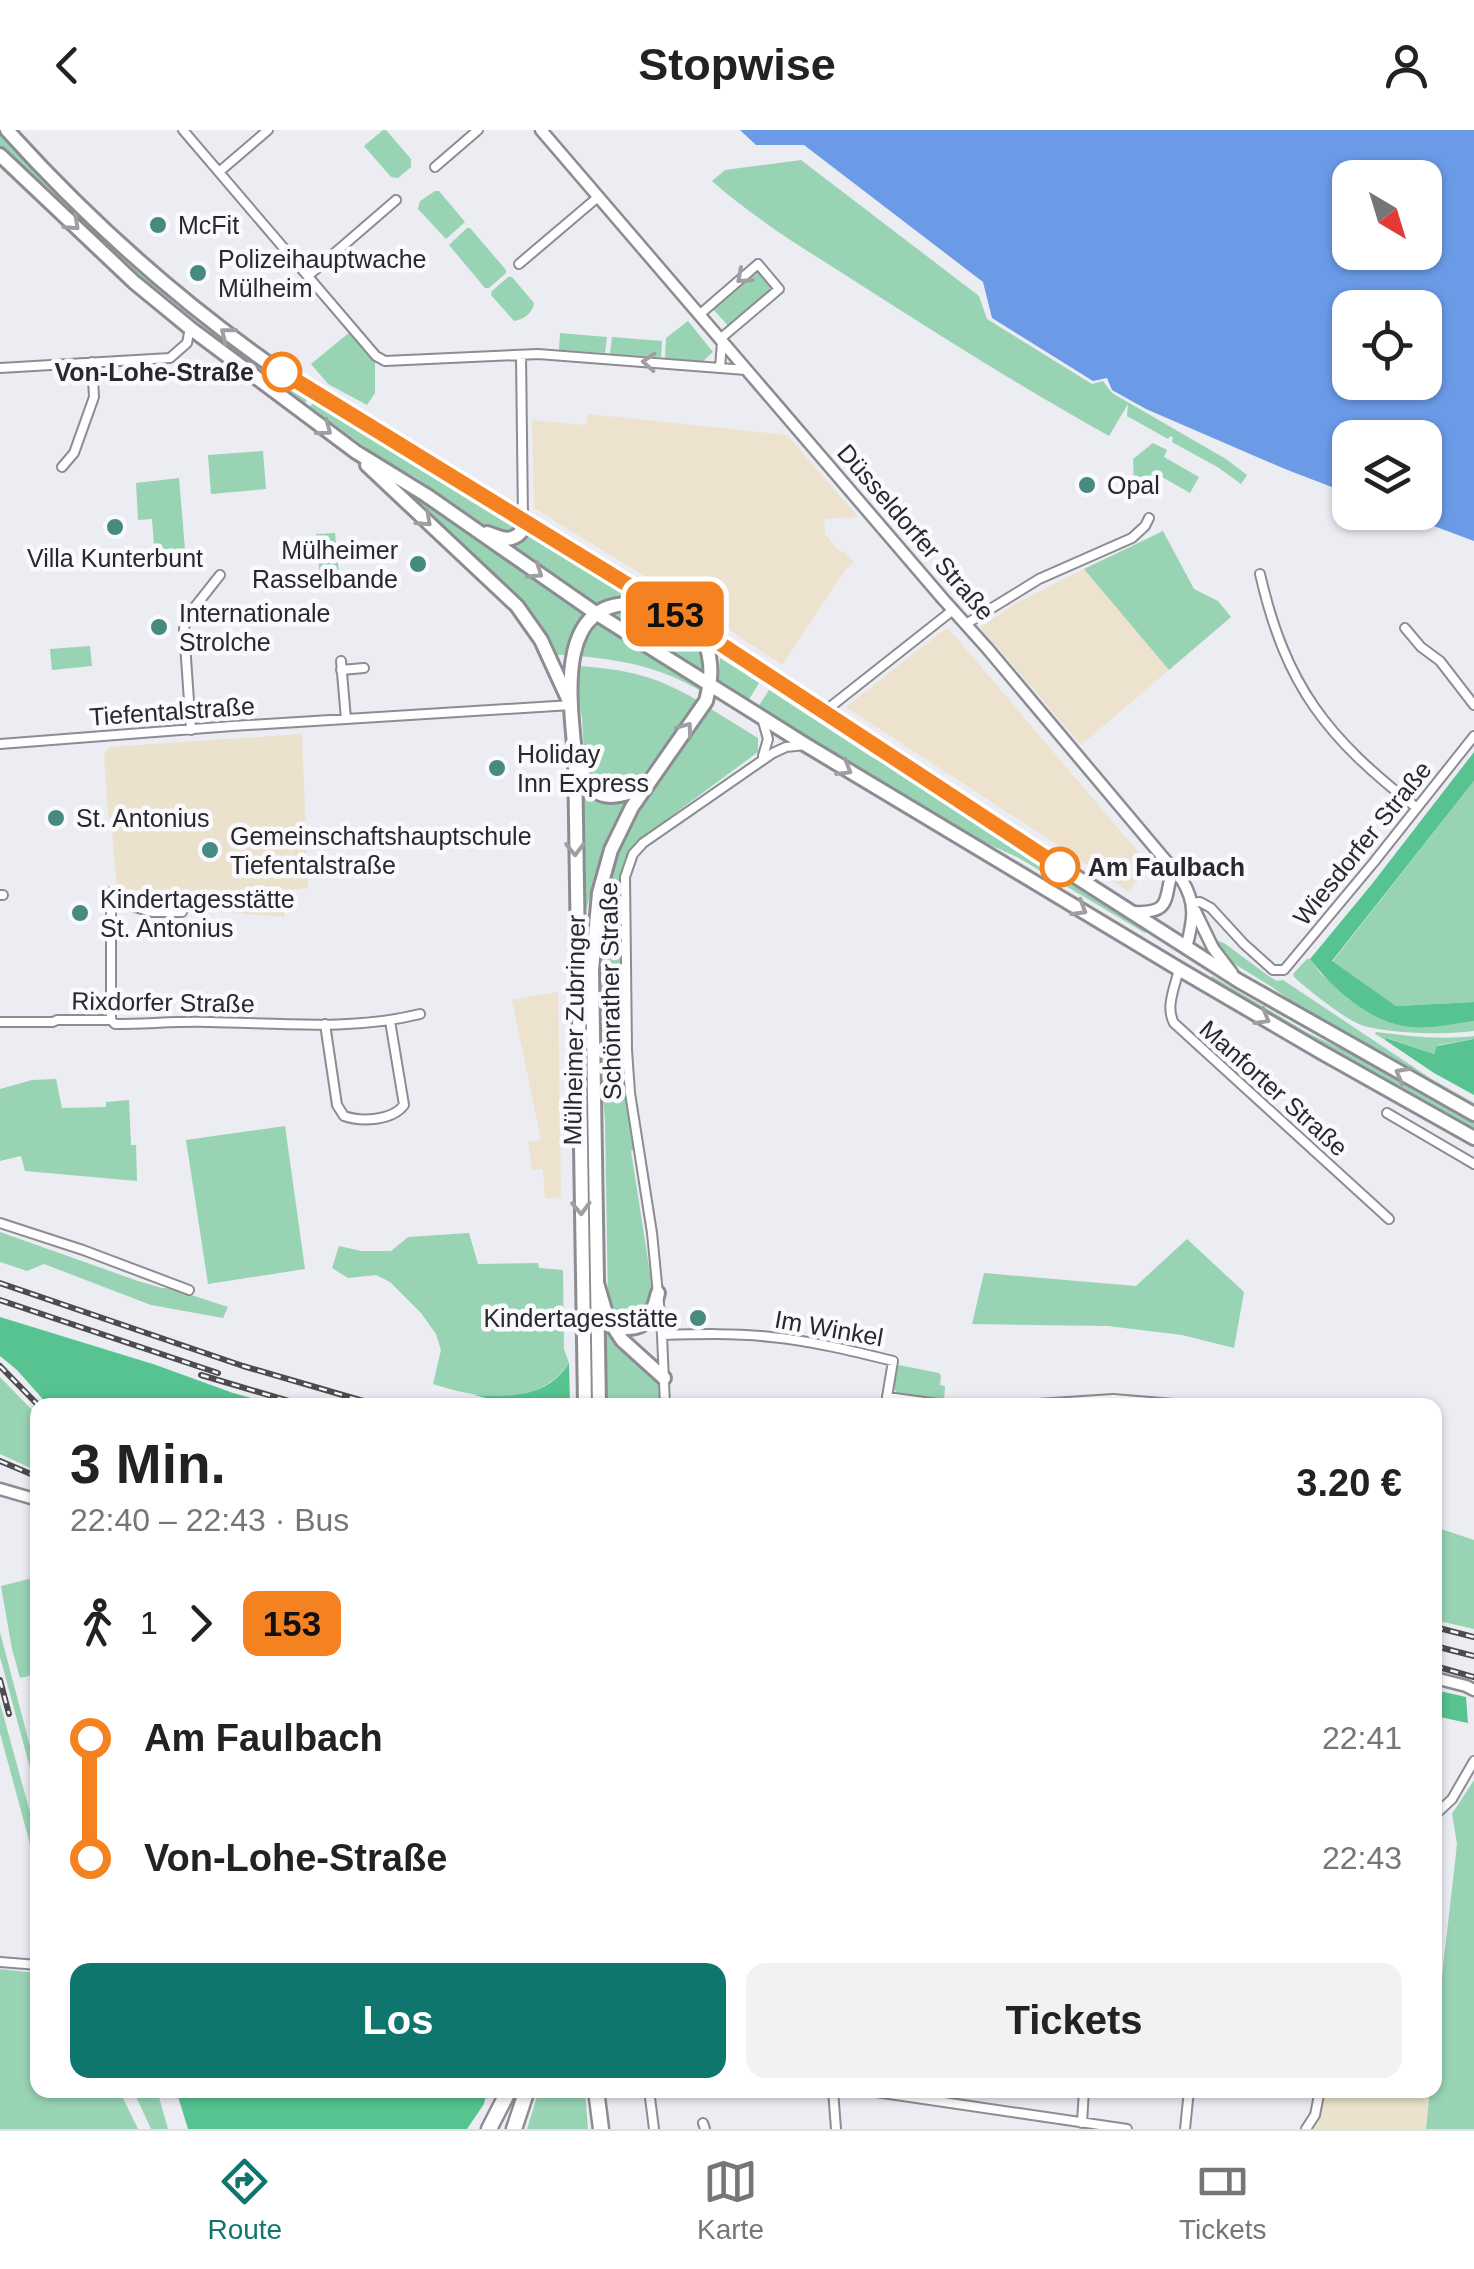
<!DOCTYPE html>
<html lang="de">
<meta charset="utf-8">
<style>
body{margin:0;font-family:Arial,sans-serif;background:#f2f2f2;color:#222;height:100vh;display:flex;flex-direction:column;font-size:38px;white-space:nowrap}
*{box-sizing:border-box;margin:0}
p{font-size:32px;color:#767676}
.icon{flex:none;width:55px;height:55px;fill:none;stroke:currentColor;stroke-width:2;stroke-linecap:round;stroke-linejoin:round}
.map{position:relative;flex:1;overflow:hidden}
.sheet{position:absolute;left:30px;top:1268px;width:1412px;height:700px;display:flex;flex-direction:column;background:#fff;border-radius:20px;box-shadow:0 2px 8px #0004}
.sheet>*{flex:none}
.badge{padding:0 20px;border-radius:15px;font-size:35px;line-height:65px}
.needle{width:65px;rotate:142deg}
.tools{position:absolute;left:1332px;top:30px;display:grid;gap:20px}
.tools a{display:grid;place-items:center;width:110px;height:110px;border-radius:20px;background:#fff;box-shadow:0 2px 8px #0004;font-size:50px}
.map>.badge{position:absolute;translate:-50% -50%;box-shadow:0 0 0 5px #fff}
.legs{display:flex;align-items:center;gap:15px;height:110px;padding:0 40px;font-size:32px}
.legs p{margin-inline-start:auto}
.head{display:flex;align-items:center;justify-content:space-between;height:170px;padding:0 40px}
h1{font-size:55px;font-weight:600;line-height:75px}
.action{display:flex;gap:20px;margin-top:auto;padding:20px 40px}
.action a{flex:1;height:115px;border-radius:20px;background:#0f766e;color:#fff;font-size:40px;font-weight:600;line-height:115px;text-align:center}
.action a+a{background:#f2f2f2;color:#222}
ul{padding:0 40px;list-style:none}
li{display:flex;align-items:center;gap:35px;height:120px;font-size:38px}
li i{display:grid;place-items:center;width:15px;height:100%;margin:0 12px;background:currentColor}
li i::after{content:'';width:25px;height:25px;margin:-12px;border:8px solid;border-radius:50%;background:#fff}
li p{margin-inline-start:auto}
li:first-child i{background:linear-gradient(#0000 50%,currentColor 0)}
li:last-child i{background:linear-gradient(currentColor 50%,#0000 0)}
header{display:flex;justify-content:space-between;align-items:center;height:130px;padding:0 40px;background:#fff;font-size:45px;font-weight:600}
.menu{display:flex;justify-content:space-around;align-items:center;height:140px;border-top:2px solid #e0e0e0;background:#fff;font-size:28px;color:#767676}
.menu a{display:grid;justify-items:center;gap:5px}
.menu .active{color:#0f766e}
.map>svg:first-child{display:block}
.commercial{fill:#ede2cd}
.education{fill:#ebe2cd}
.green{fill:#98d4b4}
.forest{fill:#56c391}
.water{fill:#6b9ae7;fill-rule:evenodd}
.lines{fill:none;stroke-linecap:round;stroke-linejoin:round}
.minor-casing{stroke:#8c8c92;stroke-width:12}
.tertiary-casing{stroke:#8c8c92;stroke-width:15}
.primary-casing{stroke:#8c8c92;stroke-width:18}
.trunk-casing{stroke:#8c8c92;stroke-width:18}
.motorway-casing{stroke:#8c8c92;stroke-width:19}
.minor{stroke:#fff;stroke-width:8}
.tertiary{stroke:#fff;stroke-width:10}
.primary{stroke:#fff;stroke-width:12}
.trunk{stroke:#fff;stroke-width:12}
.motorway{stroke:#fff;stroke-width:14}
.rail-casing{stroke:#4c4b4e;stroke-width:6}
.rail{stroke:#faf9fe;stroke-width:2.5;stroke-dasharray:8;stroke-linecap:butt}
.oneway{stroke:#9f9ea0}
.line-1-casing{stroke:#fff;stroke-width:22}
.line-1{stroke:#f58220;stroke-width:15}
.poi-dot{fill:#468a80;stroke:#faf9fe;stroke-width:4}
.stop-1-dot{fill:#fff;stroke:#f58220;stroke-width:5}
.labels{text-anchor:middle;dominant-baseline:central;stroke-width:9;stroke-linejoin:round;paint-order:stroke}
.poi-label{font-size:25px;fill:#29282b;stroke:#faf9fe;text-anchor:start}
.stop-label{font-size:25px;font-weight:bold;fill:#29282b;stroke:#faf9fe;text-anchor:end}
.street-label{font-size:25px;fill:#29282b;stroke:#faf9fe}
</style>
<header><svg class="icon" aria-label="back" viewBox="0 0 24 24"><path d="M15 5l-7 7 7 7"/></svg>Stopwise<svg class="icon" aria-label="person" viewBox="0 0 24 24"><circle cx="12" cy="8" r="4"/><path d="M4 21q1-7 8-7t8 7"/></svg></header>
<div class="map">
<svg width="1474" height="1999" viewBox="0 0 1474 1999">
<rect width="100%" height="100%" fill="#ececf3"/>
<path class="commercial" d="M 588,284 L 787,305 L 858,387 L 824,389 L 825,404 L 840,422 L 843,421 L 854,432 L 845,440 L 782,535 L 709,486 L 534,378 L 532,290 L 586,295 Z
M 1084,439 L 1169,540 L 1081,615 L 980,497 L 1017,473 Z
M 949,499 L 1151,737 L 1128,761 L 846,577 L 944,500 Z
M 558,862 L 561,1067 L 545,1069 L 543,1039 L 532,1040 L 528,1012 L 541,1010 L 512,870 Z"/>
<path class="education" d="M 302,604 L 308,758 L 288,760 L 284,787 L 147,776 L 118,769 L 111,690 L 108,685 L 104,625 L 109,617 Z
M 1326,1960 L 1430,1960 L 1426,1999 L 1314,1999 L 1318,1993 Z"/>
<path class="green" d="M 383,0 L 386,0 L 411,29 L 411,37 L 398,48 L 391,47 L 364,16 Z
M 0,2 L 102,100 L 95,107 L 0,17 Z
M 801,30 L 979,166 L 987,189 L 1092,254 L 1103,251 L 1112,263 L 1226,329 L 1247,345 L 1241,354 L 1219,338 L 1172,312 L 1173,308 L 1170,306 L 1168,309 L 1127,286 L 1128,274 L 1109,306 C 1025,259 945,209 864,157 C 813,124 758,92 712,51 L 725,40 Z
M 435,61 L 439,61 L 465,92 L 446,109 L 418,79 L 420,71 Z
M 467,98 L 470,98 L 506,140 L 506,143 L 489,158 L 485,158 L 449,115 Z
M 106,104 L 309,266 L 305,273 C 234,221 165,168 100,111 Z
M 758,141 L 774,159 L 730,198 L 713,179 Z
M 508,147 L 512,147 L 534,173 C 533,183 523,190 514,191 L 491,165 L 492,161 Z
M 688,191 L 713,222 L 701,233 L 698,231 L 665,228 L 666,208 Z
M 350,202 L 375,231 L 375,263 L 367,275 L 328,254 L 311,234 Z
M 560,203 L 607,207 L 605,223 L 559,220 Z
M 612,207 L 662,211 L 661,227 L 610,224 Z
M 315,270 L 517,394 L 512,404 L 492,401 L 415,347 L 386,332 L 310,277 Z
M 1153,313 L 1167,320 L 1164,327 L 1199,347 L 1190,363 L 1155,343 L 1153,345 L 1157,355 L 1134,355 L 1133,329 Z
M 263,321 L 266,359 L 211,364 L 208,325 Z
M 179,348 L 185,419 L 164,419 L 154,414 L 152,389 L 138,390 L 136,353 Z
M 397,355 L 587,484 L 572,505 L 567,525 L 555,525 L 538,494 L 521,472 Z
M 526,400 L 635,468 L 615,470 L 597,475 L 510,417 L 510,414 L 523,408 Z
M 1163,401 L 1194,459 L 1218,471 L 1231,487 L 1169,540 L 1084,439 Z
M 335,403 L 340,454 L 321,459 L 316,404 Z
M 625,481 C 646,482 687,497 698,516 C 702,524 702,532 702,541 L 613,486 Z
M 598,492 L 702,558 L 701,561 C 659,537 627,531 580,526 L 587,505 Z
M 90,516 L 92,536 L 52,540 L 50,519 Z
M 720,528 L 759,553 L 748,571 L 718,553 Z
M 579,536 C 629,540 653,545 697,570 L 641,648 L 634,654 L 617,663 L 595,657 L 585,637 L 582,589 L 578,563 Z
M 769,560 L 870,626 L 916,650 L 1147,800 L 1145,803 L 1017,727 L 977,709 L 758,577 Z
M 711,579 L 758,608 L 758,622 L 666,690 L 666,692 C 652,702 633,712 625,729 C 615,752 622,842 622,872 L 620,871 C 620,855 617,843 598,844 C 600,810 601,776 610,744 C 626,691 674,620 711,579 Z
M 1474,651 L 1474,872 L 1396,876 L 1332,832 Z
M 581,652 L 628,669 L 601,728 L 582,794 Z
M 1213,809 L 1224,813 L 1270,847 L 1277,851 L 1283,850 L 1430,948 L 1474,973 L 1474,976 L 1304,881 L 1272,857 L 1233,833 L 1225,826 Z
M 1307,829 L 1310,829 L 1320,843 L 1340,860 L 1437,896 L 1474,891 L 1474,901 C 1442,905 1396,904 1364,896 C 1347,891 1307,859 1294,847 L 1293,844 Z
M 1212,846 L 1308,903 L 1350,923 L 1474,991 L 1474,1000 L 1284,894 L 1210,849 Z
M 597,847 C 616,848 616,858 617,874 L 622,875 L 624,944 L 634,1020 L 631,1021 L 653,1162 L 644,1189 L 622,1194 L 612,1185 L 608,1171 L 605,991 L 598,909 Z
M 1376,902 C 1409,906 1441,910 1474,906 L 1474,909 L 1438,915 L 1434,924 L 1387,908 L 1385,910 L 1375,904 Z
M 56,949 L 62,978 L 106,977 L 106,972 L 129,970 L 131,1015 L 136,1015 L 137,1051 L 25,1041 L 21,1026 L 0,1031 L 0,959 L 32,950 Z
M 285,996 L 305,1139 L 208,1154 L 186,1010 Z
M 0,1102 L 138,1151 L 162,1158 L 170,1158 L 228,1177 L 223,1188 L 151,1175 L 44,1134 L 27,1141 L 0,1132 Z
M 469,1103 L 478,1134 L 538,1133 L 539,1138 L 563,1140 L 564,1219 L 569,1233 C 537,1279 479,1269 433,1254 L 441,1220 L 436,1204 L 421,1183 L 390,1152 L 376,1145 L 348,1148 L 332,1138 L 339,1116 L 361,1121 L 391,1121 L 408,1107 Z
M 1187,1109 L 1244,1162 L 1234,1218 L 1182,1205 L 1108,1196 L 972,1194 L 984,1143 L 1136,1156 Z
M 603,1194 L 605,1194 L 659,1252 L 659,1275 L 604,1275 Z
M 899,1235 L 939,1243 L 941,1246 L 940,1255 L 945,1256 L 944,1271 L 898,1265 L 894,1259 L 897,1237 Z
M 0,1247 L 37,1285 L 37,1341 L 0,1324 Z
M 1435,1397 L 1474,1410 L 1474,1499 L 1435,1490 Z
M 37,1447 L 37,1544 L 20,1548 L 12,1519 L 1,1456 Z
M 0,1502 L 37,1643 L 37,1664 L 0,1527 Z
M 0,1573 L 37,1708 L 37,1740 L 0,1603 Z
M 1474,1650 L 1474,1999 L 1426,1999 L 1430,1960 L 1435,1960 L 1435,1908 L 1457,1714 L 1452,1684 Z
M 0,1839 L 37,1843 L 38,1960 L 119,1960 L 138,1999 L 0,1999 Z
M 133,1960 L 157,1960 L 168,1999 L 151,1999 Z
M 539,1960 L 585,1960 L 588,1999 L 527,1999 Z"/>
<path class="forest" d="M 1474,622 L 1474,651 L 1332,831 L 1396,876 L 1474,872 L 1474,891 C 1451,894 1427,900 1404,896 C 1368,890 1331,857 1310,829 L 1372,754 Z
M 1386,908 L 1434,924 L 1437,916 L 1474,909 L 1474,965 L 1434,943 L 1385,910 Z
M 0,1187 L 156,1235 L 233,1263 L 278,1275 L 48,1275 L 17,1240 L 0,1226 Z
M 569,1233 L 570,1275 L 515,1275 L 474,1265 C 510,1268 548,1267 569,1233 Z
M 1435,1560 L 1466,1567 L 1468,1593 L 1435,1586 Z
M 176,1960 L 487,1960 L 484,1974 L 467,1999 L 188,1999 Z"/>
<path class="water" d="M 740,0 L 1474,0 L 1474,411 L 1399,383 L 1425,382 L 1425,308 L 1350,308 L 1350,364 L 1285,339 L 1146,279 L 1112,260 L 1107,248 L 1093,251 L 992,188 L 983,152 L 804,15 L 756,15 ZM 1350,48 L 1425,48 L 1425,122 L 1350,122 ZM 1350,178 L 1425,178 L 1425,252 L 1350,252 Z"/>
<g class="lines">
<g class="minor-casing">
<path id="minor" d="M 183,0 L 376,226 L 385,231 L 538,224 L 720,238 L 722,212
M 435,37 L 478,0
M 219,42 L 268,0
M 519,134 L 598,67
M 308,146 L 396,70
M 699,185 L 758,134 L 779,159 L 720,209
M 521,225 L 523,389
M 0,238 L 170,228 L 187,213 L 190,198
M 720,238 L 746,240
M 62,337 L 74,323 L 94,267 L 92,232
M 1260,444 C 1286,557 1327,608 1417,678
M 966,494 L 1039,449 L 1132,408 L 1145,396 L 1149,388
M 1405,498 L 1421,517 L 1440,531 L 1474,575
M 341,531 L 346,589
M 341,540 L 364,538
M 825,581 L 953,480
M 762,588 L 768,609 L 763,626
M 191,600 L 184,499 L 186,488 L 220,445
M 0,614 L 232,596 L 571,575
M 111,762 L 111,890
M 0,765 L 3,765
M 110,770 L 152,782 L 182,782
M 1192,773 L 1200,772 L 1211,778 L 1244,814 L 1273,840 L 1284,840 L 1374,732 L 1474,606
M 1179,839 C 1175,857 1165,877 1174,893 L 1389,1089
M 0,892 L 53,892 L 57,890 L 111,890 L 115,894 C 146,894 178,891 209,892 C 278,893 352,901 420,884
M 325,894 L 337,975 L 344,986 C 361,992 392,991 404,975 L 390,891
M 1387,983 L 1474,1034
M 0,1093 L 83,1120 L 189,1160
M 662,1205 C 698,1204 735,1203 771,1207 C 812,1211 853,1221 893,1231 L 887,1267 L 946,1275
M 665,1275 L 662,1205 L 652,1103 L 630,963 L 627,920 L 625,747 L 633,724 L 643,713 L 773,623 L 786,617 L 805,615
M 1022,1275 L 1113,1269 L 1186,1275
M 1435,1685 L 1452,1669 L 1474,1631
M 0,1832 L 38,1835
M 649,1960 L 654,1999
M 833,1960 L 836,1999
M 862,1960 L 1127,1999
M 703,1993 L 705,1999
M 1082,1993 L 1084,1960
M 1185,1999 L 1189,1960
M 1306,1999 L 1315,1985 L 1320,1960"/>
</g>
<g class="tertiary-casing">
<path id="tertiary" d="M 541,0 L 943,469 L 987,518 L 1182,750 C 1197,774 1193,792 1186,818
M 1195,781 L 1213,818 L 1232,843
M 1133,782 C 1174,784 1163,767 1173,740
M 0,1359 L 38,1370
M 1435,1548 L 1466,1556 L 1474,1560"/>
</g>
<g class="primary-casing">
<path id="primary" d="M 7,0 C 88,90 180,172 279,241 L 672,482 L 1067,741 L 1239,851 L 1474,984
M 0,25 L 134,152 L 190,198 L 356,322 L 426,365 L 597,484 L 806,615 L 1179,839 L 1321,922 L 1474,1008
M 367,335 L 517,476 L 541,510 L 569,571
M 487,403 C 499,407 510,414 521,402 L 523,389
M 577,632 C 593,671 607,672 644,657
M 585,1275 L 575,625 C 571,576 554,475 629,474 C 639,474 650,477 660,479
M 599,1275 L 592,840 L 599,763 L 611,720 L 632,677 L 706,571 C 713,545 712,524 700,500"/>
</g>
<g class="trunk-casing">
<path id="trunk" d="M 597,1153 L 607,1187 L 622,1210 L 664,1248
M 614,1197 C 645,1201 650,1193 658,1163"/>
</g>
<g class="motorway-casing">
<path id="motorway" d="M 596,1960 L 601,1999
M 489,1999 L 509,1960
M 514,1999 L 527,1960"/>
</g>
<use href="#minor" class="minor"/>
<use href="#tertiary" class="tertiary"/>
<use href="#primary" class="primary"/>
<use href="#trunk" class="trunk"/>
<use href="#motorway" class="motorway"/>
<g class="rail-casing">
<path id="rail" d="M 0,1153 L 243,1236 L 377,1275
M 0,1170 L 218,1243
M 0,1236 L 38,1275
M 201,1245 L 302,1275
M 0,1331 L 38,1347
M 1435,1497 L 1474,1507
M 1435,1516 L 1474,1526
M 1435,1536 L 1474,1547
M 0,1550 L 9,1584"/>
</g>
<use href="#rail" class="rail"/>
</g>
<defs><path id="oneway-chevron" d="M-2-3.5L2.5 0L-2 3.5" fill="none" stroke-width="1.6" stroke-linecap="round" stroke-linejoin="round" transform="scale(2.5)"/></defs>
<g class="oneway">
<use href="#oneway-chevron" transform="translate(73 94) rotate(43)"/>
<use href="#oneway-chevron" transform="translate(743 147) rotate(139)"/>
<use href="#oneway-chevron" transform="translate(227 204) rotate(-142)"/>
<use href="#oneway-chevron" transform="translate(649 232) rotate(-176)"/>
<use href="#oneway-chevron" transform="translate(325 299) rotate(37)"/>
<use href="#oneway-chevron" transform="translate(425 390) rotate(43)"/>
<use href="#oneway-chevron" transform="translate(536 442) rotate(34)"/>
<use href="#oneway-chevron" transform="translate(686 599) rotate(-54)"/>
<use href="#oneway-chevron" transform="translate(845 639) rotate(31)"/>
<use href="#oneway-chevron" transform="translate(575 719) rotate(89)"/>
<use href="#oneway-chevron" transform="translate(1080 779) rotate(31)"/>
<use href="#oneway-chevron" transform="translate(1263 888) rotate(30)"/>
<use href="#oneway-chevron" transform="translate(1402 944) rotate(-151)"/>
<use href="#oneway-chevron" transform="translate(581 1078) rotate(88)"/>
</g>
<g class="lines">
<g class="line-1-casing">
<path id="line-1" d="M 282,242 L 672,482 L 1060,737"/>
</g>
<use href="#line-1" class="line-1"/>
</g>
<g class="poi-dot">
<circle cx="158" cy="95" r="10"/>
<circle cx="198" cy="143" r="10"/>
<circle cx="1087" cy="355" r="10"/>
<circle cx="115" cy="397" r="10"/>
<circle cx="418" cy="434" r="10"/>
<circle cx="159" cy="497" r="10"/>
<circle cx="497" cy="638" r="10"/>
<circle cx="56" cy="688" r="10"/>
<circle cx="210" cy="720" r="10"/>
<circle cx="80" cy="783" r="10"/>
<circle cx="698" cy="1188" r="10"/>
</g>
<g class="stop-1-dot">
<circle cx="282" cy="242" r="18"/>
<circle cx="1060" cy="737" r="18"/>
</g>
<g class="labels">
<g class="poi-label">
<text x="178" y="95">McFit</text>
<text x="218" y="129">Polizeihauptwache<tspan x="218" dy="29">Mülheim</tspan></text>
<text x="1107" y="355">Opal</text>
<text x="398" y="420" text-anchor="end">Mülheimer<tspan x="398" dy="29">Rasselbande</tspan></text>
<text x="115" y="428" text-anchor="middle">Villa Kunterbunt</text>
<text x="179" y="483">Internationale<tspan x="179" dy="29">Strolche</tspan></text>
<text x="517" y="624">Holiday<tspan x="517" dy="29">Inn Express</tspan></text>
<text x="76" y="688">St. Antonius</text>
<text x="230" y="706">Gemeinschaftshauptschule<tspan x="230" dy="29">Tiefentalstraße</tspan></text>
<text x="100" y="769">Kindertagesstätte<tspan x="100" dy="29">St. Antonius</tspan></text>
<text x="678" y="1188" text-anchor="end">Kindertagesstätte</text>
</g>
<g class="stop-label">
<text x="254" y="242">Von-Lohe-Straße</text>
<text x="1088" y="737" text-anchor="start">Am Faulbach</text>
</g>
<g class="street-label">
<text transform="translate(916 402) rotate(49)">Düsseldorfer Straße</text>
<text transform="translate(172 581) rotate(-4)">Tiefentalstraße</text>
<text transform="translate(1362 713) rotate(-51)">Wiesdorfer Straße</text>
<text transform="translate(610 861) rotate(-91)">Schönrather Straße</text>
<text transform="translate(163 872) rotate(1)">Rixdorfer Straße</text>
<text transform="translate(574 900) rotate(-89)">Mülheimer Zubringer</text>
<text transform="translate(1274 958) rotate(42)">Manforter Straße</text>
<text transform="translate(829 1198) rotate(10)">Im Winkel</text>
</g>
</g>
</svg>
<div class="tools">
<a><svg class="needle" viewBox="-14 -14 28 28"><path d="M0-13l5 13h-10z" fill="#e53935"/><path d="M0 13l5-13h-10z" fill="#767676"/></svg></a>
<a><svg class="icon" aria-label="locate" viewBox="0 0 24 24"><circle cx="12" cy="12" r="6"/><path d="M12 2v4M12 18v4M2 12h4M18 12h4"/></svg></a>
<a><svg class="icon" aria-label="layers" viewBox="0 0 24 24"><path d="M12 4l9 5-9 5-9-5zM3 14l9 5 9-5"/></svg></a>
</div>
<b class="badge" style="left:675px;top:484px;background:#f58220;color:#111">153</b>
<section class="sheet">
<div class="head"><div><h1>3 Min.</h1><p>22:40 – 22:43 · Bus</p></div><b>3.20 €</b></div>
<div class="legs"><svg class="icon" aria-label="walk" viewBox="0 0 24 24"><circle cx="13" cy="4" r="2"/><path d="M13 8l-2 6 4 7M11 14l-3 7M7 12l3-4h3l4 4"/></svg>1<svg class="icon" aria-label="forward" viewBox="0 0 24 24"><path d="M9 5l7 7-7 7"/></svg><b class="badge" style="background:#f58220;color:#111">153</b></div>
<ul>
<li><i style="color:#f58220"></i><b>Am Faulbach</b><p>22:41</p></li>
<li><i style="color:#f58220"></i><b>Von-Lohe-Straße</b><p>22:43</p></li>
</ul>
<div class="action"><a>Los</a><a>Tickets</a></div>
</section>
</div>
<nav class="menu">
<a class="active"><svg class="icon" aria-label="directions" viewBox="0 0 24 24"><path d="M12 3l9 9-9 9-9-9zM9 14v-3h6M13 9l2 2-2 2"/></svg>Route</a>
<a><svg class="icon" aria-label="map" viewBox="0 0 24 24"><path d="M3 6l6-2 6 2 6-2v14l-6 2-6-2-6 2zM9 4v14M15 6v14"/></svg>Karte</a>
<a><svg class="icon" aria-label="tickets" viewBox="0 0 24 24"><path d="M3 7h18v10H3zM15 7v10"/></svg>Tickets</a>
</nav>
